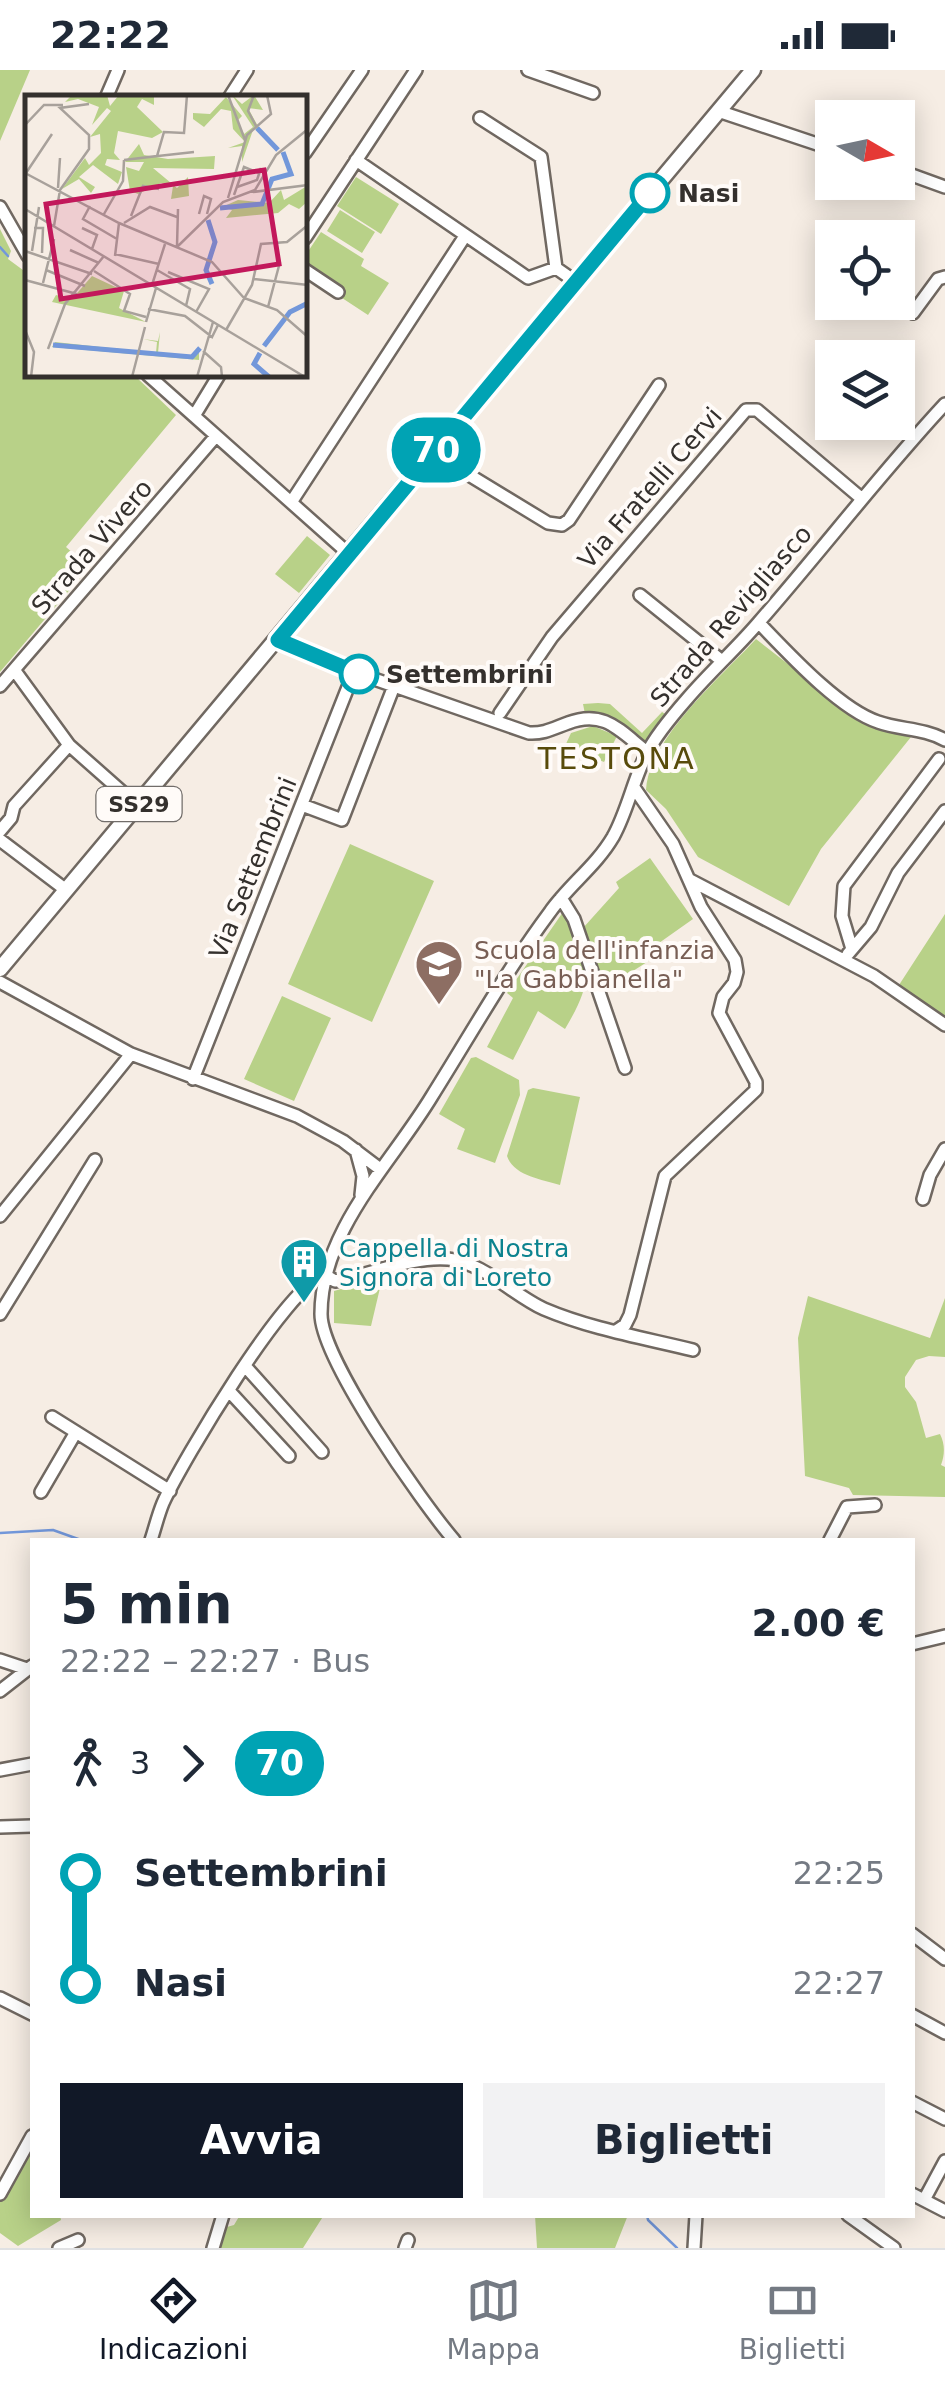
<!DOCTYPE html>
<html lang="it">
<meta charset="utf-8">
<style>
body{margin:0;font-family:"DejaVu Sans",sans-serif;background:#f2f2f3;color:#1f2937;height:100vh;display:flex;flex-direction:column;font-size:38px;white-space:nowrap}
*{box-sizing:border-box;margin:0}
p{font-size:32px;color:#747a83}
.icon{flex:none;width:55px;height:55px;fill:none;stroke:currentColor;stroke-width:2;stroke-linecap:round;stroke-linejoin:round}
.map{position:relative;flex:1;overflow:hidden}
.panel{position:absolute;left:30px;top:1468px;width:885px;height:680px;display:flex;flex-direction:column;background:#fff;border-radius:0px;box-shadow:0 5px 25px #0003}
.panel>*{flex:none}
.badge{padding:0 20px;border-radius:32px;font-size:35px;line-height:65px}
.needle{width:65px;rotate:99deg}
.tools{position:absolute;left:815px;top:30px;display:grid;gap:20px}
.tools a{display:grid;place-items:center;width:100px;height:100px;border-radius:0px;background:#fff;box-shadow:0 5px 25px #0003;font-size:50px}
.map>.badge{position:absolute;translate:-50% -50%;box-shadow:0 0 0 5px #fff}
.legs{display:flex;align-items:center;gap:15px;height:110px;padding:0 30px;font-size:32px}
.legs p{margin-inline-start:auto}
.overview{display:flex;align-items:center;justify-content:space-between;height:170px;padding:0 30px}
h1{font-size:55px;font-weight:700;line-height:75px}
.cta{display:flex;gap:20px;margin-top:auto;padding:20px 30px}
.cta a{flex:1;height:115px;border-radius:0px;background:#111827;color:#fff;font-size:40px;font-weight:700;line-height:115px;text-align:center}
.cta a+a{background:#f2f2f3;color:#1f2937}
ul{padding:0 30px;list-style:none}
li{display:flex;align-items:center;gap:35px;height:110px;font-size:38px}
li i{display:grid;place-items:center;width:15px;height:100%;margin:0 12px;background:currentColor}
li i::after{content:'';width:25px;height:25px;margin:-12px;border:8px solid;border-radius:50%;background:#fff}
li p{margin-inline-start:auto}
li:first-child i{background:linear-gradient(#0000 50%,currentColor 0)}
li:last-child i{background:linear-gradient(currentColor 50%,#0000 0)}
.status{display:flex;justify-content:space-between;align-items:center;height:70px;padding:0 50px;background:#fff;direction:ltr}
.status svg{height:28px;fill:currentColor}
.tabs{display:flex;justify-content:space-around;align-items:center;height:140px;border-top:2px solid #e0e1e3;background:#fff;font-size:28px;color:#747a83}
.tabs a{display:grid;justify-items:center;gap:5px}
.tabs .active{color:#111827}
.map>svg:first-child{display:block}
.green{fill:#b8d188}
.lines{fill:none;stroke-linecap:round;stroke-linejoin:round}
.stream{stroke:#7297da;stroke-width:2.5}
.minor-casing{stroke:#706861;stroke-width:16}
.major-casing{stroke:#706861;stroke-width:19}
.minor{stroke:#fff;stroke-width:11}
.major{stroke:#fff;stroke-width:14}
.line-1-casing{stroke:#fff;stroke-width:22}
.line-1{stroke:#00a3b4;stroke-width:15}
.stop-1-dot{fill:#fff;stroke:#00a3b4;stroke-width:5}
.labels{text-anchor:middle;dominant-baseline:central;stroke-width:8;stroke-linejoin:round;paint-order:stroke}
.shield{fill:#fffbf8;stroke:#716d6a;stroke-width:2.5}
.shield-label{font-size:22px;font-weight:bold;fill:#34302d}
.stop-label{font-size:25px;font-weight:bold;fill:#34302d;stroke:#fffbf8;text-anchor:start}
.street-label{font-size:25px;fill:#34302d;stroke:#fffbf8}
.education-label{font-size:25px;fill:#785e54;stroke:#fffbf8;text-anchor:start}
.culture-label{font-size:25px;fill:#0d838f;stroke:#fffbf8;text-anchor:start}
.quarter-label{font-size:30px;letter-spacing:2.5px;fill:#584b0b;stroke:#fffbf8}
.inset-river{fill:none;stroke:#7297da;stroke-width:5}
.inset-road{fill:none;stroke:#a8a19b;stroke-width:2.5}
.view{fill:#c2185b;fill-opacity:0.15;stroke:#c2185b;stroke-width:5}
.inset-edge{fill:none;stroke:#34302d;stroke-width:5}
</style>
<div class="status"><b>22:22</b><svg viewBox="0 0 49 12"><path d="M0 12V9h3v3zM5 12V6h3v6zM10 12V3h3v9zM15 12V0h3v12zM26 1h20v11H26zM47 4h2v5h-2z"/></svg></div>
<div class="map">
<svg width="945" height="2178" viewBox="0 0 945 2178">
<rect width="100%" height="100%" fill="#f6ede4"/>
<path class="green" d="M 0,0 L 30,0 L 0,71 Z
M 356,107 L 399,134 L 381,164 L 337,136 Z
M 340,140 L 375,162 L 362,183 L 327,161 Z
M 0,159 L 11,181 L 8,189 L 27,203 L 28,305 L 134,305 L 176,345 L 66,477 L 89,497 L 0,602 Z
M 321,162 L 364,189 L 361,196 L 389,213 L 368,245 L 339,226 L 343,219 L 305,195 L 305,186 Z
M 307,466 L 330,485 L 299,523 L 275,504 Z
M 756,569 L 838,633 L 915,662 L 821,779 L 789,836 L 698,787 L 666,739 L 646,720 C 648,669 723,605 756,569 Z
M 598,633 L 610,634 L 642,663 L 662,642 L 670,647 L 647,676 L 601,643 L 585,644 L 583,634 Z
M 593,656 L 617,666 L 604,692 L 565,676 L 571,663 Z
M 350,774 L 434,811 L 372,952 L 288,914 Z
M 650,788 L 693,849 L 659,873 L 661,883 L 605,919 L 583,858 L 619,818 L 616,812 Z
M 563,842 L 567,843 C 587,899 597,905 565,959 L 538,941 L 513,990 L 487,977 L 513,928 L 507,923 Z
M 945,844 L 945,948 L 899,915 Z
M 282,926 L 331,948 L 294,1031 L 244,1009 Z
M 476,987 L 519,1010 L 520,1025 L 495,1093 L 457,1079 L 465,1059 L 439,1044 L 471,988 Z
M 533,1018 L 580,1027 L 560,1115 C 541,1109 514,1106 507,1086 L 528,1020 Z
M 376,1209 L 380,1218 L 371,1256 L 334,1253 L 334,1221 Z
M 808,1226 L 930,1268 L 945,1228 L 945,1287 L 929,1286 L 916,1290 L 905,1307 L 905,1317 L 916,1332 L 926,1368 L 940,1364 C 945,1374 945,1384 941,1395 L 945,1397 L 945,1427 L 853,1425 L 849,1418 L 805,1406 L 798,1268 Z
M 32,2069 L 32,2145 L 45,2148 L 48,2145 L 60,2145 L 61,2150 L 18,2176 L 0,2163 L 0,2130 Z
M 240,2145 L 324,2145 L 303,2178 L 217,2178 L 223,2158 L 234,2155 Z
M 535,2145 L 628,2145 L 615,2178 L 537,2178 Z"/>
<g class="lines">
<path class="stream" d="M 0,177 L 8,186
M 0,1463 L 53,1460 L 81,1470
M 647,2145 L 648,2150 L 677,2178"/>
<g class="minor-casing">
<path id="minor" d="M 528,0 L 593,23
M 106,28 L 118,0
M 229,28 L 247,0
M 718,41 L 832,79
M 480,48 L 541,87 L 556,198
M 305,83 L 362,0
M 356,90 L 528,208 L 556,198 L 576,212
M 898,100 L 945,117
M 0,137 L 28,186
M 305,168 L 416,0
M 305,200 L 338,222
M 913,243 L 938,209 L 945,207
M 148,305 L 349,484
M 194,346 L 219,305
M 433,383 L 548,453 L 562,455 L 569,450 L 659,315
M 292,431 L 465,166
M 640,525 L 722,591
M 759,553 C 788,583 839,639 878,652 C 900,660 924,658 945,670
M 278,570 L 354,602 L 529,663 C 544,664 554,658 568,653 C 604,639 620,661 647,682
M 15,601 L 69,675 L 138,736
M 0,616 L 216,366
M 500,643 L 552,567 L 746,340 L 757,340 L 861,428
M 302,735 L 342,750 L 394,616
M 0,761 L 11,748 L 14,736 L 69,675
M 0,770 L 66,820
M 690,810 L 874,906 L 945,955
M 561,828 L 574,849 L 625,998
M 852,879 L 842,846 L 844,816 L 939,689
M 848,884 L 871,857 L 898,803 L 945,741
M 0,912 L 131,984 L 297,1046 L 343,1071 L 380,1099
M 193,1009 L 354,602
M 356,1080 L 363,1106 L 361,1125
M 923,1129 L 930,1105 L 945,1079
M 0,1146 L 131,984
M 325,1205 L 335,1211 C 371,1205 411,1186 448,1189 C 483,1192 513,1225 544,1239 C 591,1259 644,1268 693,1280
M 0,1244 L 95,1090
M 616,1261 L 625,1255 L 630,1245 L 665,1106 L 756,1020 L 756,1012 L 719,943 L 723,927 L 734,913 L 737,902 L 735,890 L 701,837 L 673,774 L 635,719
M 245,1296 L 322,1382
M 230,1322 L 289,1386
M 52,1347 L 170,1421
M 41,1422 L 76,1362
M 151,1470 C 155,1458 158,1445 163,1433 C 182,1392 287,1214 325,1205
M 454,1470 C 422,1433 321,1289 321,1244 C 321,1160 391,1094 432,1026 C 471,964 506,901 550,842 C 569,815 596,796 613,767 C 628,740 633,710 647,683 C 656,665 673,645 687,629 C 710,602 736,579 759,552 C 822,480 880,404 945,334
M 830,1470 L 847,1437 L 875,1435
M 912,1574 L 945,1566
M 0,1590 L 27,1599
M 0,1621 L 32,1596
M 0,1700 L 32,1694
M 0,1757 L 32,1756
M 912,1864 L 945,1889
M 0,1928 L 32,1944
M 912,1945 L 945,1963
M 912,2032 L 945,2049
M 0,2124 L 32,2066
M 912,2124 L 945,2141
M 924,2130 L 945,2091
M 848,2145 L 894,2178
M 59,2178 L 78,2170
M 213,2178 L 223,2145
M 405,2178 L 408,2170
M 694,2178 L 696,2145"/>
</g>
<g class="major-casing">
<path id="major" d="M 0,899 L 753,0"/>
</g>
<use href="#minor" class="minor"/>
<use href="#major" class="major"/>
</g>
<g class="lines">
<g class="line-1-casing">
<path id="line-1" d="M 359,604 L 278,570 L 650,123"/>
</g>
<use href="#line-1" class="line-1"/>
</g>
<defs>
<g id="school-pin" transform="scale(2.5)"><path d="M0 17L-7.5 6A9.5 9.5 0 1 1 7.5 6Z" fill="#8d6e63" stroke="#fffbf8"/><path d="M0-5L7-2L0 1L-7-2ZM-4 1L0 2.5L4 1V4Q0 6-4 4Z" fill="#fff"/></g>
<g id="building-pin" transform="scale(2.5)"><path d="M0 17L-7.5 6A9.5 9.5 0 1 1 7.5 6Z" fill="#0f9aa8" stroke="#fffbf8"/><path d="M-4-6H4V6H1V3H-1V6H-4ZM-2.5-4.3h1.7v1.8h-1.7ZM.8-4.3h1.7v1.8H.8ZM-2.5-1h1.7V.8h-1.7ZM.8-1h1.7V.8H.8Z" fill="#fff"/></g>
</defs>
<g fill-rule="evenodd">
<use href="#school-pin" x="439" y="894"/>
<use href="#building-pin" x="304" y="1192"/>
</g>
<g class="stop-1-dot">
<circle cx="650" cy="123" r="18"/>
<circle cx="359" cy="604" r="18"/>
</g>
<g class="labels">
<rect class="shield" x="96.5" y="717" width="85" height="34" rx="8"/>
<g class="shield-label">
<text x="139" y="734">SS29</text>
</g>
<g class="stop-label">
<text x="678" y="123">Nasi</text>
<text x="386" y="604">Settembrini</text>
</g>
<g class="street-label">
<text transform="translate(650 418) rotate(-49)">Via Fratelli Cervi</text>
<text transform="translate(92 477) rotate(-49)">Strada Vivero</text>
<text transform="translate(731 546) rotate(-49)">Strada Revigliasco</text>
<text transform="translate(253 798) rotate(-68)">Via Settembrini</text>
</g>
<g class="education-label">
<text x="474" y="880">Scuola dell'infanzia<tspan x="474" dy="29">"La Gabbianella"</tspan></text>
</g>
<g class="culture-label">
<text x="339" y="1178">Cappella di Nostra<tspan x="339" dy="29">Signora di Loreto</tspan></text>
</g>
<g class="quarter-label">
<text x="617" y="688">TESTONA</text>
</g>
</g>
<g transform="translate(25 25)">
<rect width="282" height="282" fill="#f6ede4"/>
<path d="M 47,0 L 82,0 L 85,11 L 94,0 L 129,0 L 129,10 L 117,4 L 112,12 L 138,37 L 127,43 L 93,36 L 89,58 L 95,65 L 82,64 L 80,70 L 97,77 L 93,89 L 68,70 L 54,82 L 70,92 L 66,98 L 54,84 L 37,94 L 60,63 L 64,70 L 76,58 L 75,39 L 65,42 L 86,16 L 82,13 L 67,30 L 74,12 L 53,4 L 40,7 ZM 207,0 L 217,9 L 229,0 L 238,15 L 223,13 L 236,37 L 229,32 L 217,67 L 217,51 L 203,53 L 220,47 L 208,34 L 206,16 L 196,14 L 179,32 L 168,24 L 168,18 L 185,19 L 201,2 L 217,21 L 212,26 L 219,39 L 228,32 ZM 114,49 L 119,60 L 143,64 L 190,61 L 189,74 L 128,73 L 152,93 L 163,82 L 164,101 L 146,104 L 148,91 L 136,88 L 113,99 L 105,96 L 101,72 L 114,76 L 119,67 L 100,67 ZM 282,91 L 282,107 L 274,114 L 264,109 L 253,118 L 201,123 L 207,115 L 197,112 L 213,105 L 244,108 L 256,95 L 259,105 ZM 67,181 L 99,196 L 94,213 L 121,227 L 27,207 L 31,200 L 47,204 ZM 135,237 L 133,258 L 167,261 L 174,253 L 174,265 L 27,252 L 30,247 L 131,258 L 132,247 L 118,244 L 133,246 Z" fill="#b8d188"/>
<path class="inset-river" d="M 232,33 L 253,55M 195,113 L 237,109 L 247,84 L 266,79 L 258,57M 183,125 L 190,147 L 181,175 L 187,189M 28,250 L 167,262 L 175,253M 239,251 L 265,217 L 283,208M 235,258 L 229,269 L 244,282"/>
<path class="inset-road" d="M 203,0 L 220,45M 229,0 L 223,16 L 231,31M 0,30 L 19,10 L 38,10M 133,61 L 169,57M 99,65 L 132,61 L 139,37 L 159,38 L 162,0M 0,78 L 94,128 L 187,167 L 219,203 L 252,215 L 283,242M 1,78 L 27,39M 212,92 L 232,85 L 236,73M 33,93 L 35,63M 228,97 L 283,90M 209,100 L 219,72 L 234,78M 203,103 L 222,40 L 246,19 L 242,0M 65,111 L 58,124 L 92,144M 0,114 L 280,282M 79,119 L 98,86 L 99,65M 174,119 L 179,101 L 186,104 L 182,119M 106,121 L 118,91 L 134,94M 99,128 L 125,112 L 152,122M 29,131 L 35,95 L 64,54 L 64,40 L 35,13 L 64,9M 9,133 L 18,133 L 17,158M 57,133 L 72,140 L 67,154M 152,151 L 153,114M 152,152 L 198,107 L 230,95 L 251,60 L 283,34M 45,155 L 74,168M 0,156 L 67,179M 7,156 L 14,112M 90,159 L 134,169M 90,161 L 94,128M 21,175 L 60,191M 132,175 L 165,194 L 161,211M 69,176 L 105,199 L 99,216 L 121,222M 143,177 L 184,194 L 171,217M 228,184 L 283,190M 0,185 L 52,199M 18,188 L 29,144M 127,190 L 140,149M 243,212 L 255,167M 123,214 L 160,221 L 187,242 L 193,230M 121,227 L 131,193M 0,235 L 9,257 L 6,282M 201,235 L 227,190 L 236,149 L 262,147 L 283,130M 23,254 L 40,209 L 79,161M 178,256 L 196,272 L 197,282M 107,282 L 120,232M 172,282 L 188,227"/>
<path class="view" d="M 239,75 L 254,169 L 36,204 L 21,109 Z"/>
<rect width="282" height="282" class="inset-edge"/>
</g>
</svg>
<div class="tools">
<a><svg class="needle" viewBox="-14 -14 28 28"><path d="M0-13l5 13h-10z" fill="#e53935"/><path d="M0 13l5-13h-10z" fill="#747a83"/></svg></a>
<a><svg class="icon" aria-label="locate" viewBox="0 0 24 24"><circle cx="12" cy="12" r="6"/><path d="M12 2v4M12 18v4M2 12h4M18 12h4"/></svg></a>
<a><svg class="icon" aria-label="layers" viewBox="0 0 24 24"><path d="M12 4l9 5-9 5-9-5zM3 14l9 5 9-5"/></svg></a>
</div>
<b class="badge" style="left:436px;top:380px;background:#00a3b4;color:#fff">70</b>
<section class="panel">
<div class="overview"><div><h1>5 min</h1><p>22:22 – 22:27 · Bus</p></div><b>2.00 €</b></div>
<div class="legs"><svg class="icon" aria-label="walk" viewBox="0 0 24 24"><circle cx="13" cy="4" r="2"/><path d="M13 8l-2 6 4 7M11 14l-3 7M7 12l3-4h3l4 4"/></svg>3<svg class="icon" aria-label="forward" viewBox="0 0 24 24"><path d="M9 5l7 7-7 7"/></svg><b class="badge" style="background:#00a3b4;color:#fff">70</b></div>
<ul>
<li><i style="color:#00a3b4"></i><b>Settembrini</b><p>22:25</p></li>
<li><i style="color:#00a3b4"></i><b>Nasi</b><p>22:27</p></li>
</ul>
<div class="cta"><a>Avvia</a><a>Biglietti</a></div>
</section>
</div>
<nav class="tabs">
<a class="active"><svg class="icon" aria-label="directions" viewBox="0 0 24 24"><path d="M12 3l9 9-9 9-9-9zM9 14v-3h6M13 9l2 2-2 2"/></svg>Indicazioni</a>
<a><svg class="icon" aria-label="map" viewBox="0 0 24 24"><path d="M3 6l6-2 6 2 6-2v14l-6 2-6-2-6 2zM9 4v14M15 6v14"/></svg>Mappa</a>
<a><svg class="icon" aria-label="tickets" viewBox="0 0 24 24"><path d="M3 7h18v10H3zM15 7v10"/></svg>Biglietti</a>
</nav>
